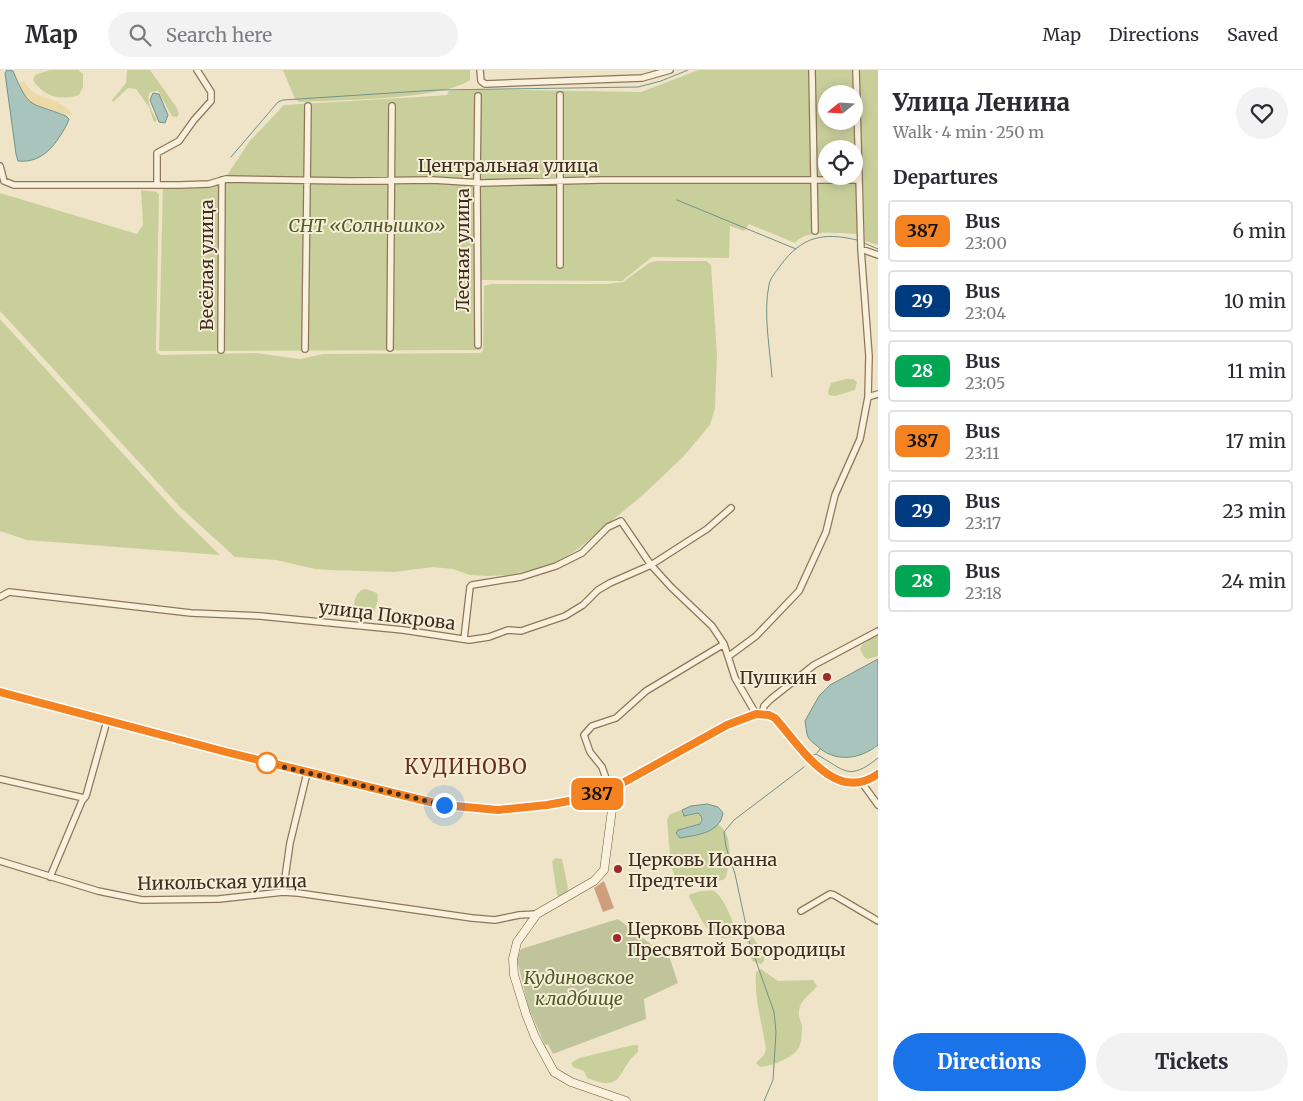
<!DOCTYPE html>
<meta charset="utf-8">
<style>
body{margin:0;font-family:Merriweather,serif;background:#f2f2f3;color:#2b2b33;height:100vh;display:flex;flex-direction:column;font-size:19px;white-space:nowrap}
*{box-sizing:border-box;margin:0}
p{font-size:16px;color:#7c7c81}
.icon{flex:none;width:28px;height:28px;fill:none;stroke:currentColor;stroke-width:2;stroke-linecap:round;stroke-linejoin:round}
.map{position:relative;flex:1;overflow:hidden}
.details{display:flex;flex-direction:column;background:#fff;width:425px}
.details>*{flex:none}
.badge{padding:0 10px;border-radius:8px;font-size:18px;line-height:32px}
.needle{width:32px;rotate:252deg}
.buttons{position:absolute;left:818px;top:15px;display:grid;gap:10px}
.buttons a{display:grid;place-items:center;width:45px;height:45px;border-radius:50%;background:#fff;box-shadow:0 2px 12px #0003;font-size:25px}
.you{position:absolute;width:25px;height:25px;margin:-12px;border:4px solid #fff;border-radius:50%;background:#1a73e8;box-shadow:0 0 0 8px #1a73e833}
.map>.badge{position:absolute;translate:-50% -50%;box-shadow:0 0 0 2px #fff}
h2{padding:0 15px;font-size:19px;line-height:45px}
.round{display:grid;place-items:center;flex:none;width:52px;height:52px;border-radius:26px;background:#f2f2f3}
.head{display:flex;align-items:center;justify-content:space-between;height:85px;padding:0 15px}
h1{font-size:24px;font-weight:800;line-height:38px}
.cta{display:flex;gap:10px;margin-top:auto;padding:10px 15px}
.cta a{flex:1;height:58px;border-radius:30px;background:#1a73e8;color:#fff;font-size:20px;font-weight:800;line-height:58px;text-align:center}
.cta a+a{background:#f2f2f3;color:#2b2b33}
ul{padding:0;list-style:none}
li{display:flex;align-items:center;gap:15px;height:62px;margin:0 10px 8px;padding:0 5px;border:2px solid #e1e1e2;border-radius:5px}
li div{flex:1}
li b{display:block;font-size:19px}
li em{font-style:normal}
li .badge{min-width:55px;font-weight:700;text-align:center}
header{display:flex;align-items:center;gap:30px;box-sizing:border-box;height:70px;padding:0 25px;background:#fff;border-bottom:1px solid #e1e1e2}
header strong{font-size:24px}
nav{display:flex;gap:28px;margin-inline-start:auto;font-size:18px}
.search{width:350px;height:45px;background:#f2f2f3;display:flex;align-items:center;gap:12px;box-sizing:border-box;padding:0 18px;border-radius:28px;color:#7c7c81;font-size:19px}
main{display:flex;flex:1;min-height:0}
.map>svg:first-child{display:block}
.green{fill:#c9cf9b;fill-rule:evenodd}
.sand{fill:#ecd9a5}
.cemetery{fill:#bfc49a}
.water{fill:#a9c4bc;stroke:#6f938a}
.lines{fill:none;stroke-linecap:round;stroke-linejoin:round}
.stream{stroke:#6f938a;stroke-width:1}
.building{fill:#cf9f7d}
.street-casing{stroke:#8d765c;stroke-width:8}
.secondary-casing{stroke:#6f573f;stroke-width:9}
.street{stroke:#faf1dc;stroke-width:5.5}
.secondary{stroke:#faf1dc;stroke-width:8}
.line-casing{stroke:#fff;stroke-width:11}
.line{stroke:#f58220;stroke-width:8}
.walk{stroke:#3d2e20;stroke-width:5;stroke-dasharray:0 9}
.poi-dot{fill:#9e2a2b;stroke:#f7eed8;stroke-width:2}
.stop-dot{fill:#fff;stroke:#f58220;stroke-width:2.5}
.labels{text-anchor:middle;dominant-baseline:central;stroke-width:4;stroke-linejoin:round;paint-order:stroke}
.street-label{font-size:18px;fill:#3d2e20;stroke:#f7eed8}
.park-label{font-size:18px;font-style:italic;fill:#4d5a26;stroke:#f7eed8}
.poi-label{font-size:18px;fill:#3d2e20;stroke:#f7eed8;text-anchor:start}
.quarter-label{font-size:20px;letter-spacing:1px;fill:#6b2e1e;stroke:#f7eed8}
</style>
<header>
<strong>Map</strong>
<div class="search"><svg class="icon" aria-label="search" viewBox="0 0 24 24"><circle cx="10" cy="10" r="6"/><path d="M15 15l6 6"/></svg>Search here</div>
<nav><a>Map</a><a>Directions</a><a>Saved</a></nav>
</header>
<main>
<div class="map">
<svg width="878" height="1031" viewBox="0 0 878 1031">
<rect width="100%" height="100%" fill="#f0e4c8"/>
<path class="green" d="M 50,0 L 78,0 L 83,4 L 83,17 L 79,25 C 60,31 44,27 33,10 L 35,5 Z
M 127,0 L 150,0 L 177,38 L 179,44 L 177,47 L 172,46 L 158,21 L 150,22 C 145,32 153,42 157,51 L 154,52 L 149,37 L 136,19 L 128,18 L 113,32 L 112,30 L 126,13 Z
M 283,0 L 470,0 L 470,10 C 442,30 337,30 299,32 L 295,29 Z
M 699,0 L 852,0 L 853,24 L 826,24 L 826,51 L 854,51 L 854,39 L 858,164 C 839,164 808,158 795,173 L 749,154 L 744,161 L 730,156 L 729,188 L 652,187 L 622,211 L 480,210 L 481,280 L 159,281 L 163,114 L 200,114 L 226,107 L 249,72 L 284,35 L 434,26 L 447,25 L 449,21 L 472,19 L 641,22 ZM 826,79 L 854,79 L 854,106 L 826,106 Z
M 859,0 L 878,0 L 878,175 L 865,171 Z
M 141,120 L 157,122 L 159,125 L 156,279 L 157,283 L 161,285 L 255,283 L 300,289 L 323,284 L 480,283 L 483,281 L 484,216 L 491,214 L 608,214 L 623,212 L 649,193 L 656,191 L 706,191 L 711,195 L 717,285 L 715,338 L 710,355 L 683,387 L 644,424 L 578,479 L 555,493 L 538,498 L 509,505 L 487,506 L 470,505 L 453,499 L 433,497 L 395,502 L 330,500 L 315,499 L 276,490 L 235,487 L 181,438 L 0,241 L 0,123 L 137,164 L 143,155 Z
M 0,249 L 178,444 L 220,485 L 27,470 L 0,461 Z
M 846,309 L 853,309 L 857,312 L 855,320 L 835,326 L 829,325 L 828,322 L 831,313 Z
M 366,519 L 377,523 L 378,530 L 372,548 L 363,550 L 356,546 C 352,537 354,520 366,519 Z
M 878,565 L 878,586 L 868,589 L 864,587 L 860,579 L 862,575 Z
M 682,740 L 682,744 L 687,746 L 698,743 L 701,746 L 700,754 L 682,758 L 713,759 L 718,754 C 734,765 730,791 726,807 L 723,810 L 698,813 L 676,809 L 671,797 L 667,750 L 670,744 Z
M 556,788 L 562,789 L 568,818 L 567,823 L 560,827 L 557,825 L 552,791 Z
M 702,821 C 706,821 711,820 714,821 C 723,826 736,855 735,864 C 711,880 699,843 689,827 L 690,824 Z
M 750,863 L 764,884 L 764,891 L 761,894 L 752,891 L 746,867 Z
M 761,899 L 778,911 L 813,910 L 817,916 C 811,925 800,929 799,941 C 798,946 801,951 802,956 C 802,963 802,973 798,979 C 791,989 771,996 760,997 L 756,993 L 764,985 L 766,979 C 762,952 754,930 756,902 Z
M 633,975 L 638,975 L 638,982 C 615,1001 626,1023 587,1008 L 584,1001 L 573,997 L 571,993 L 579,988 Z"/>
<path class="sand" d="M 24,11 C 35,31 50,25 64,36 C 67,38 70,42 73,45 C 64,46 58,41 49,39 C 34,36 19,30 20,12 Z"/>
<path class="cemetery" d="M 618,849 L 670,889 L 678,913 L 644,929 L 646,949 L 553,984 L 548,974 L 545,975 L 528,936 L 517,889 L 521,879 Z"/>
<path class="water" d="M 7,0 L 13,1 C 30,41 29,31 66,46 L 69,49 C 67,56 63,61 60,66 C 50,82 37,93 18,91 L 16,84 L 5,3 Z
M 153,23 L 159,24 L 168,45 L 165,53 L 159,52 L 150,30 Z
M 878,589 L 878,675 C 859,690 834,693 816,675 C 813,673 810,670 808,667 C 806,662 806,656 805,651 L 819,626 L 830,615 Z
M 707,734 L 718,737 L 723,743 C 720,763 697,765 680,768 L 676,763 L 678,760 L 700,754 L 702,750 L 701,746 L 698,743 L 684,746 L 682,740 L 691,736 Z"/>
<g class="lines">
<path class="stream" d="M 231,87 L 278,32 L 283,30 L 437,20 L 638,17 L 661,11 L 688,0
M 677,130 L 796,179
M 864,173 L 878,179
M 772,307 C 770,279 763,243 769,215 C 770,208 776,202 780,196 C 802,166 823,162 857,170
M 817,683 L 820,679
M 813,685 L 816,684 C 845,700 848,712 878,688
M 764,1031 L 773,1010 L 776,962 L 774,942 L 750,874 L 735,804 L 726,777 L 724,762 L 734,750 L 804,697"/>
</g>
<path class="building" d="M 604,811 L 614,838 L 603,842 L 594,818 Z"/>
<g class="lines">
<g class="street-casing">
<path id="street" d="M 480,0 L 481,11 L 485,14 L 642,8 L 670,0
M 812,0 L 815,161
M 560,25 L 560,195
M 0,96 L 4,111 L 14,115 L 180,115 L 209,114 L 226,109 L 350,111 L 433,110 L 481,113 L 601,110 L 859,110
M 157,115 L 157,83 L 179,71 L 194,50 L 211,31 L 211,22 L 197,0
M 861,179 L 878,185
M 478,275 L 477,112 L 478,26
M 390,278 L 392,36
M 305,279 L 308,36
M 221,280 L 222,110
M 868,327 L 878,324
M 0,527 L 9,522 L 191,543 L 260,546 L 403,560 L 469,570 L 489,567 L 508,560 L 521,561 L 565,546 L 583,535 L 598,520 L 610,513 L 651,495 L 707,459 L 731,438
M 464,569 L 470,517 L 472,515 L 521,507 L 556,496 L 582,483 L 608,457 L 621,451 L 651,495 L 671,517 L 712,556 L 724,574 L 735,608 L 756,644
M 729,586 L 756,566 L 799,521 L 826,462 L 835,425 L 860,369 L 868,327 L 869,286 L 861,179 L 856,0
M 762,644 L 764,636 L 771,629 L 814,595 L 878,561
M 0,709 L 84,728
M 862,713 L 878,735
M 610,720 L 602,697 L 590,682 L 584,665 L 592,656 L 616,648 L 646,621 L 724,574
M 0,791 L 98,821 L 142,830 L 219,829 L 283,822 L 298,823 L 472,848 L 495,850 L 519,845 L 537,844
M 50,807 L 82,731 L 86,726 L 107,651
M 283,822 L 290,773 L 307,703
M 801,841 L 830,824 L 834,825 L 878,851"/>
</g>
<g class="secondary-casing">
<path id="secondary" d="M 0,622 L 226,682 L 422,730 L 444,735 L 498,740 L 547,735 L 580,729 L 610,720 L 727,655 L 756,644 L 769,645 L 775,649 C 800,676 834,735 878,704
M 615,717 L 604,800 L 594,811 L 537,844 L 517,872 L 513,889 L 514,905 L 526,944 L 535,967 L 554,1002 L 571,1012 L 626,1031"/>
</g>
<use href="#street" class="street"/>
<use href="#secondary" class="secondary"/>
</g>
<g class="lines">
<g class="line-casing">
<path id="line" d="M 0,622 L 226,682 L 422,730 L 444,735 L 498,740 L 547,735 L 580,729 L 610,720 L 727,655 L 756,644 L 769,645 L 775,648 C 800,676 835,735 878,704"/>
</g>
<use href="#line" class="line"/>
<path class="walk" d="M 267,693 L 444,735"/>
</g>
<g class="poi-dot">
<circle cx="827" cy="607" r="5"/>
<circle cx="618" cy="799" r="5"/>
<circle cx="617" cy="868" r="5"/>
</g>
<circle class="stop-dot" cx="267" cy="693" r="10"/>
<g class="labels">
<g class="street-label">
<text x="508" y="95">Центральная улица</text>
<text transform="translate(462 180) rotate(-90)">Лесная улица</text>
<text transform="translate(206 195) rotate(-90)">Весёлая улица</text>
<text transform="translate(387 545) rotate(7)">улица Покрова</text>
<text transform="translate(222 812) rotate(-1)">Никольская улица</text>
</g>
<g class="park-label">
<text x="367" y="155">СНТ «Солнышко»</text>
<text x="579" y="907">Кудиновское<tspan x="579" dy="21">кладбище</tspan></text>
</g>
<g class="poi-label">
<text x="817" y="607" text-anchor="end">Пушкин</text>
<text x="628" y="789">Церковь Иоанна<tspan x="628" dy="21">Предтечи</tspan></text>
<text x="627" y="858">Церковь Покрова<tspan x="627" dy="21">Пресвятой Богородицы</tspan></text>
</g>
<g class="quarter-label">
<text x="466" y="696">КУДИНОВО</text>
</g>
</g>
</svg>
<div class="buttons">
<a><svg class="needle" viewBox="-14 -14 28 28"><path d="M0-13l5 13h-10z" fill="#e53935"/><path d="M0 13l5-13h-10z" fill="#7c7c81"/></svg></a>
<a><svg class="icon" aria-label="locate" viewBox="0 0 24 24"><circle cx="12" cy="12" r="6"/><path d="M12 2v4M12 18v4M2 12h4M18 12h4"/></svg></a>
</div>
<div class="you" style="left:444px;top:735px"></div>
<b class="badge" style="left:597px;top:724px;background:#f58220;color:#111">387</b>
</div>
<section class="details">
<div class="head"><div><h1>Улица Ленина</h1><p>Walk · 4 min · 250 m</p></div><a class="round"><svg class="icon" aria-label="heart" viewBox="0 0 24 24"><path d="M12 20l-8-8c-3-5 5-10 8-4 3-6 11-1 8 4z"/></svg></a></div>
<h2>Departures</h2>
<ul>
<li><span class="badge" style="background:#f58220;color:#111">387</span><div><b>Bus</b><p>23:00</p></div><em>6 min</em></li>
<li><span class="badge" style="background:#003b80;color:#fff">29</span><div><b>Bus</b><p>23:04</p></div><em>10 min</em></li>
<li><span class="badge" style="background:#00a651;color:#fff">28</span><div><b>Bus</b><p>23:05</p></div><em>11 min</em></li>
<li><span class="badge" style="background:#f58220;color:#111">387</span><div><b>Bus</b><p>23:11</p></div><em>17 min</em></li>
<li><span class="badge" style="background:#003b80;color:#fff">29</span><div><b>Bus</b><p>23:17</p></div><em>23 min</em></li>
<li><span class="badge" style="background:#00a651;color:#fff">28</span><div><b>Bus</b><p>23:18</p></div><em>24 min</em></li>
</ul>
<div class="cta"><a>Directions</a><a>Tickets</a></div>
</section>
</main>
